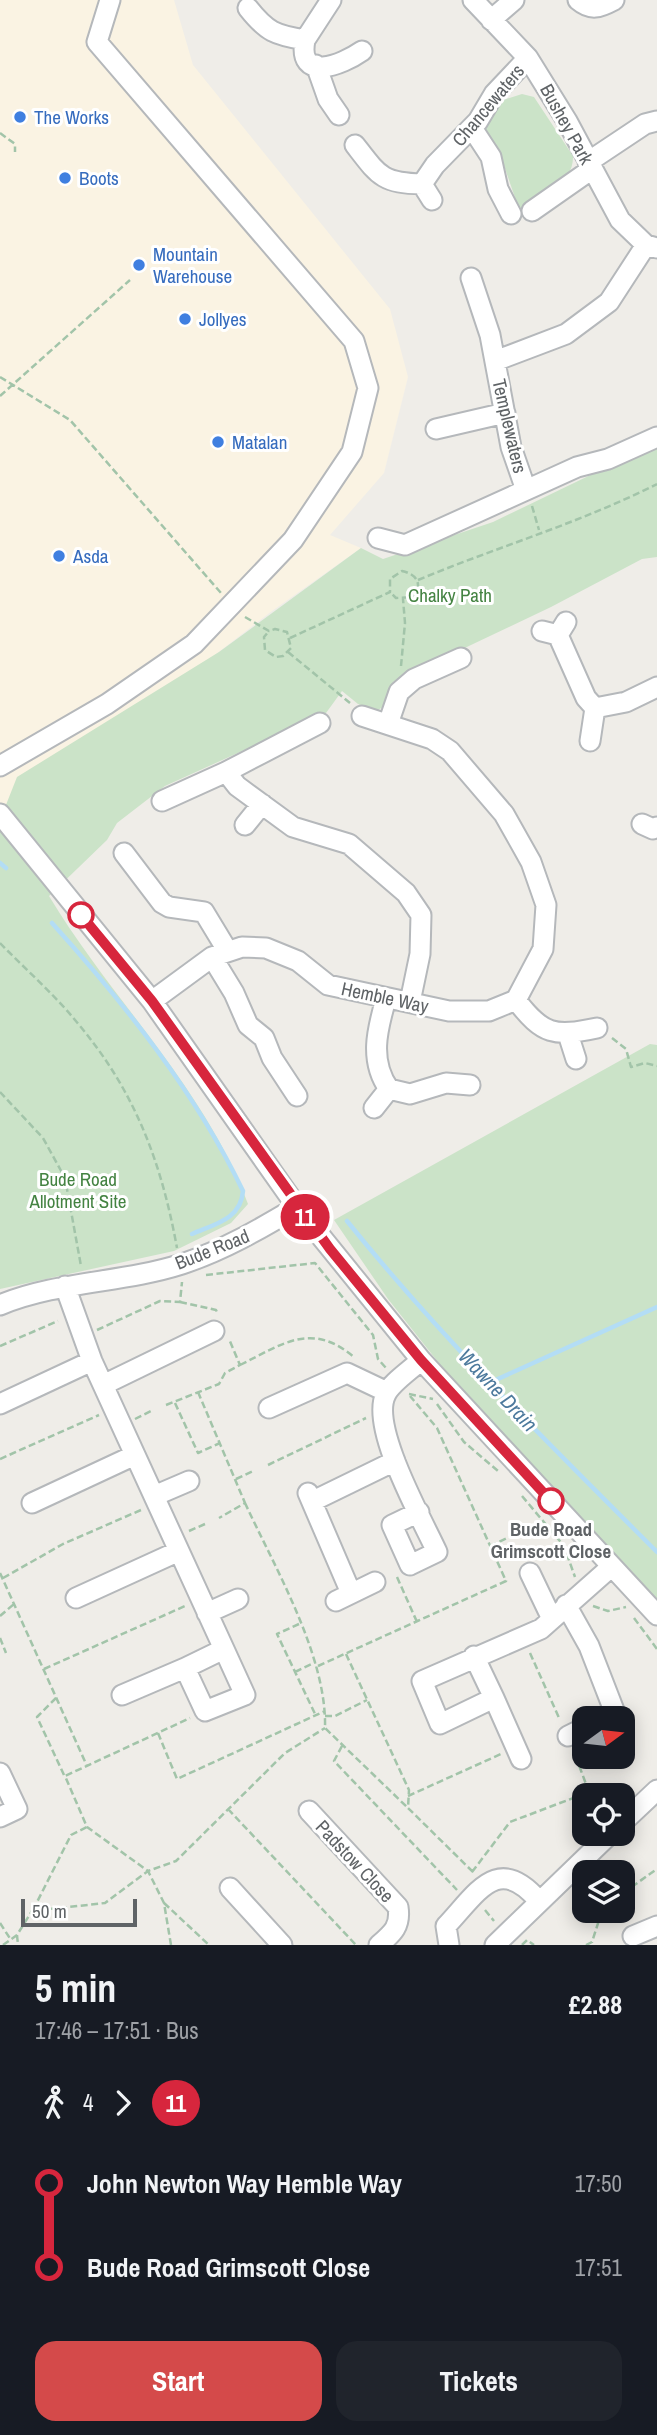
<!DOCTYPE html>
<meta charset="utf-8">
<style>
body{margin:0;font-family:"Archivo Narrow",sans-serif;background:#20242c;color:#f1f3f6;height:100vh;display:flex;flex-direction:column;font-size:26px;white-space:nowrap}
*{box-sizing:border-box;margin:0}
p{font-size:23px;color:#9ea1a6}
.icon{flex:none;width:38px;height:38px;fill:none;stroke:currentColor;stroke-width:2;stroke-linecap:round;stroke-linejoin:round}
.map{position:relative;height:1945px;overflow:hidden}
.panel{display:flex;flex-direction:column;background:#171b24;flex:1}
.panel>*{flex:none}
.badge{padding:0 14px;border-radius:23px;font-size:24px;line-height:46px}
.needle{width:46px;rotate:75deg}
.controls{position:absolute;left:572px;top:1706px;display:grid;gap:14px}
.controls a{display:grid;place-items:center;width:63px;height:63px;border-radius:14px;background:#171b24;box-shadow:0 4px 18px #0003;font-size:35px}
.scale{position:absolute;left:21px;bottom:18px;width:116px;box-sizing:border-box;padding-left:7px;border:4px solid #5f6366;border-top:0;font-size:19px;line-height:24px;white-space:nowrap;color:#5f6366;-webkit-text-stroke:5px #fff;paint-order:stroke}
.map>.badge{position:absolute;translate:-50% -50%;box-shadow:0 0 0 4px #fff}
.legs{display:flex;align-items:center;gap:10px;height:77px;padding:0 35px;font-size:23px}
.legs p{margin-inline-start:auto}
.summary{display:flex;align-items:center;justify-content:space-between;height:119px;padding:0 35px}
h1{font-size:38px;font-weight:700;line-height:52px}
.primary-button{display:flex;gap:14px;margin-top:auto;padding:14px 35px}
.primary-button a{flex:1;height:80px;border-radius:21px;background:#d44a4a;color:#fff;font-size:28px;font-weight:700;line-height:80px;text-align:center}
.primary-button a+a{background:#20242c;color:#f1f3f6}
ul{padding:0 35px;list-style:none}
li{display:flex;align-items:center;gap:24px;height:84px;font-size:26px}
li i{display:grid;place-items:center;width:10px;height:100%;margin:0 9px;background:currentColor}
li i::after{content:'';width:18px;height:18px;margin:-9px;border:5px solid;border-radius:50%;background:#171b24}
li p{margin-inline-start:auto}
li:first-child i{background:linear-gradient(#0000 50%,currentColor 0)}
li:last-child i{background:linear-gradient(currentColor 50%,#0000 0)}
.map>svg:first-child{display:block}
.commercial{fill:#faf3e3}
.green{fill:#cbe3c8}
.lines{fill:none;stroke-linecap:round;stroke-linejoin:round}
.stream{stroke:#b3ddf5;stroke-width:4.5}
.minor-casing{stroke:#b5b8bb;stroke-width:23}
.path{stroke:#a2c4a9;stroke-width:2.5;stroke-dasharray:7 3.5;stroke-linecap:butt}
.minor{stroke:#fff;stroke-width:19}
.line-1-casing{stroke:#fff;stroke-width:16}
.line-1{stroke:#d7263d;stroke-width:10}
.shop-dot{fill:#3f7fe0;stroke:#fff;stroke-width:2.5}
.stop-1-dot{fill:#fff;stroke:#d7263d;stroke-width:3.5}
.labels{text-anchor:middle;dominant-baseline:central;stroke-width:6;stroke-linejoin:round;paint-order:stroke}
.street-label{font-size:19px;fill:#5f6366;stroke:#fff}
.shop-label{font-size:19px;fill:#366cbe;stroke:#fff;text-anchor:start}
.park-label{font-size:19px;fill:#448342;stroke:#fff}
.stop-label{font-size:19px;font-weight:bold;fill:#5f6366;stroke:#fff}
.water-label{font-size:21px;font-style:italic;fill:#4d7a9d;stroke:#fff}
</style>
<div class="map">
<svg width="657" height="1945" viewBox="0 0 657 1945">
<rect width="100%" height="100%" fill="#efede8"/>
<path class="commercial" d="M 0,0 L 174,0 L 193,65 L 390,309 L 408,377 L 384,473 L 330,535 L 361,548 L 272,611 L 0,820 Z"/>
<path class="green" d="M 522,94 L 534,97 L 573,156 C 574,183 541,200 520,212 L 500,154 L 483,132 L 500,101 Z
M 657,443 L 657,557 L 642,559 L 551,607 L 393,682 L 384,706 L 377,711 L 358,704 L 342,691 L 326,713 L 165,786 L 117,823 L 107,840 L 49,896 C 112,1001 205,1087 248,1204 L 231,1223 L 174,1251 L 0,1289 L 0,820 L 17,777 L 219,652 L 361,548 L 383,559 L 493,522 Z
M 650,1044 L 657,1045 L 657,1603 L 473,1406 L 388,1299 L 334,1220 Z"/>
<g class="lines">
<path class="stream" d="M 0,863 L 6,868
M 52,923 C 124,1003 196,1093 243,1191 C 241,1219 215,1224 192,1234
M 347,1221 C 442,1339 550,1445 657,1552
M 489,1383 L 657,1307"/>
<g class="minor-casing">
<path id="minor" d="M 473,0 L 528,58 L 567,121 L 620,220 L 646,245 L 657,248
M 578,0 C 591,11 599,8 614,0
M 248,8 C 267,32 275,35 305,40 L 331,0
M 491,20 L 514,0
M 305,40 C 297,83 342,65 362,51
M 316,65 L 328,99 L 339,115
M 472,128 L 491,157 L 498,189 L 511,214
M 355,145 C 379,176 382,183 422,184 L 435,165 L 478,121 L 494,94 L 528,58
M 588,162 L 645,124 L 657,121
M 422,184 L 432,200
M 532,211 L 592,169
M 471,278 L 490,335 L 511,447 L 526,490
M 495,361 L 566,334 L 609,302 L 646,245
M 436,429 L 505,413
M 378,538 L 405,545 L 577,467 L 608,459 L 657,437
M 542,631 L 558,635 L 566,622
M 558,635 L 586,698 L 595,708 L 626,702 L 657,687
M 388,724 L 399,692 L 414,679 L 461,658
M 590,741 L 595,708
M 0,766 L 107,704 L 194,644 L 293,540 L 352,452 L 368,388 L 354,341 L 97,42 L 110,0
M 226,772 L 237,786 L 293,827 L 349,844 L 406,893 L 421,915 L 420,954 L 410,1002
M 162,801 L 226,772 L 320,723
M 0,814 L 152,1001 L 297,1207 L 421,1360 L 657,1615
M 642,824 L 653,829 L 657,827
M 245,825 L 262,804
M 124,853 L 162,903 L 169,907 L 204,912 L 227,950
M 212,957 L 234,993 L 248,1025 L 264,1038 L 272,1058 L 297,1096
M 386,999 C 377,1030 369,1061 389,1089 L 410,1094 L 446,1083 L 470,1085
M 516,1000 C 543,1035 554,1037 597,1028
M 152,1001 L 212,957 L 242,947 L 266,948 L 298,961 L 328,985 L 449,1011 L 489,1011 L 516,1000 L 543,949 L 546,905 L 531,862 L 504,814 L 450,751 L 432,739 L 362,716
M 568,1034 L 576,1059
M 374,1108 L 389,1089
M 65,1286 L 92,1361 L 224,1649 L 245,1695 L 205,1711 L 185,1668 L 224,1649
M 0,1305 C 58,1281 123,1283 182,1264 C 224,1250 260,1229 297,1207
M 103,1385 L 214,1331
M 0,1404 L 92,1361
M 269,1408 L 347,1373 L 387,1392
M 308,1493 L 351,1593
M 154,1496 L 189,1481
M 313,1501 L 395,1461
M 32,1503 L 135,1455
M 419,1512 L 392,1525 L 410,1565 L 437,1552 C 422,1519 369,1426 386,1394 C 392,1382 411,1370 421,1360
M 530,1573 L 552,1619
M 76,1598 L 179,1551
M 336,1601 L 375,1582
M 566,1605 L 589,1646 L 615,1713 L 604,1718
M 207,1613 L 238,1599
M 474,1656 L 494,1698 L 440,1724 L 422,1681 L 541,1629 L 611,1567
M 122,1695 L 185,1668
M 494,1698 L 521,1759
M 568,1736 L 584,1728
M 0,1773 L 17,1809 L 0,1817
M 309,1811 L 398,1907 C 401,1926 393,1933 379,1945
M 623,1822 L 657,1790
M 230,1888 L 282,1945
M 633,1936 L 657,1926
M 449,1945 L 446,1926 C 478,1892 498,1853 539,1901
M 495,1945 L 610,1834"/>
</g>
<path class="path" d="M 0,133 L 15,144 L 15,152
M 0,377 L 70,420 L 221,593
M 0,396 L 130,280
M 532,506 L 539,530
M 418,580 C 497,547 580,523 657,484
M 245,617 L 269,631 L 275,629 L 287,632 L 291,648 L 283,656 L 276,657 L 265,650 L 264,637 L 269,631
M 290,638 L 390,592 L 390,579 L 402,571 C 416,574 423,583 414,597 L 396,598 L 390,592
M 288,652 L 350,703
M 401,666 L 405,623 L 403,599
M 0,943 C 25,969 53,993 75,1020 C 134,1089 161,1160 177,1248
M 612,1038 L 626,1049 L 631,1067 L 645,1063 L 657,1066
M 0,1092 L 43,1138 L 65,1178 L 81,1266
M 206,1275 L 315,1263 L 373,1335 L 378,1359 L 386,1368
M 180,1302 L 216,1310 L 218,1314
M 97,1330 L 160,1301 L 180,1302 L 182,1282
M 0,1346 L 58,1321
M 240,1365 C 283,1344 311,1321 354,1357
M 198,1392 L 245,1503 L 219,1518
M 409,1394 L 433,1399
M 175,1403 L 198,1453 L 220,1443
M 437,1404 L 464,1442 L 498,1471
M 166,1405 L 219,1384 L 225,1373 L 240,1365 L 229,1339
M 135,1419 L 151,1411
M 0,1459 L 99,1415
M 268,1465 L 366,1418
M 236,1479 L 253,1471
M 522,1496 L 564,1546 L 575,1577
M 245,1503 C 275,1568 327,1656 325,1728 L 408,1808
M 189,1531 L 205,1524
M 490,1546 L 541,1522
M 0,1573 L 87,1766
M 397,1577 L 417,1622
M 3,1578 L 63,1544 L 141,1510
M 593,1606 L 608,1611 L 626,1607
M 0,1616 L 14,1604
M 634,1618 L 657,1649
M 299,1624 L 277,1634 L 316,1716
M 0,1638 L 6,1653
M 530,1653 L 560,1720
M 346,1654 L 409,1790 L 408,1808 L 473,1872
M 318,1666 L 506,1581 L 437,1428 L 410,1396
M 44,1669 L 185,1606
M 295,1672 L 316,1662
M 56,1698 L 37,1717 L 64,1775
M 325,1716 L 335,1716 L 367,1700
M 158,1733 L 177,1779 L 325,1711
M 342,1746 L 334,1761 L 457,1890
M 408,1796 L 501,1754
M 228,1809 L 356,1945
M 472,1872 L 510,1822 L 589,1792 L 574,1752
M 623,1893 L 657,1869
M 164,1903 L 209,1945
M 33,1910 L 71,1835 L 87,1827
M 485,1910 L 494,1921
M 0,1923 L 11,1940
M 17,1935 L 18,1945
M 3,1945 L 17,1935 L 32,1911 L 105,1903 L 148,1871 L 176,1861 L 285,1753 L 325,1728
M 171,1945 L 164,1903 L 148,1871 L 87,1827 L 65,1776 L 190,1718
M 522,1945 L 527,1940 L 534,1945
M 586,1945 L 592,1942 L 602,1911"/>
<use href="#minor" class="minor"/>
</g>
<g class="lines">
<g class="line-1-casing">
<path id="line-1" d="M 81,915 L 152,1001 L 330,1249 L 421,1360 L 551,1501"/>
</g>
<use href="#line-1" class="line-1"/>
</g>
<g class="shop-dot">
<circle cx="20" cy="117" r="7"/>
<circle cx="65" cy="178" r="7"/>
<circle cx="139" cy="265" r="7"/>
<circle cx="185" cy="319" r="7"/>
<circle cx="218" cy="442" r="7"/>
<circle cx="59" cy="556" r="7"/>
</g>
<g class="stop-1-dot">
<circle cx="81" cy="915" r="12"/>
<circle cx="551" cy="1501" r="12"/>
</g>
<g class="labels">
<g class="street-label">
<text transform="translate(488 105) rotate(-50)">Chancewaters</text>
<text transform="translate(567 124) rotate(61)">Bushey Park</text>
<text transform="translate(510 426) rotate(77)">Templewaters</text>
<text transform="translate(385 997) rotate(12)">Hemble Way</text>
<text transform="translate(212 1249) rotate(-22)">Bude Road</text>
<text transform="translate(355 1861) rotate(47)">Padstow Close</text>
</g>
<g class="shop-label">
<text x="34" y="117">The Works</text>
<text x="79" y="178">Boots</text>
<text x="153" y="254">Mountain<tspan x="153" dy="22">Warehouse</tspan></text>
<text x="199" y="319">Jollyes</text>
<text x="232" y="442">Matalan</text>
<text x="73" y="556">Asda</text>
</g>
<g class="park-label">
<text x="450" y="595">Chalky Path</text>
<text x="78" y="1179">Bude Road<tspan x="78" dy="22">Allotment Site</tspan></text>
</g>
<g class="stop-label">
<text x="551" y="1529">Bude Road<tspan x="551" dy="22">Grimscott Close</tspan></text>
</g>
<g class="water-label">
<text transform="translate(498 1390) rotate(47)">Wawne Drain</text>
</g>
</g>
</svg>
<div class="controls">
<a><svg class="needle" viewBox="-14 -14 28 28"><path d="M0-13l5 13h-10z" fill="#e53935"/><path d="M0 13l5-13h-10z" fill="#9ea1a6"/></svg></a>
<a><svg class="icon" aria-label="locate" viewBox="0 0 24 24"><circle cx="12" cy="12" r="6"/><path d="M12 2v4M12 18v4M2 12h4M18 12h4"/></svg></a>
<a><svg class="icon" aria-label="layers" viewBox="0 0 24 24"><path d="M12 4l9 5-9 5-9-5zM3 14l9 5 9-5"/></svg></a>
</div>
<div class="scale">50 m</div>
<b class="badge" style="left:305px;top:1217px;background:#d7263d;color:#fff">11</b>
</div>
<section class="panel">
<div class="summary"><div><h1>5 min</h1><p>17:46 – 17:51 · Bus</p></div><b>£2.88</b></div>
<div class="legs"><svg class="icon" aria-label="walk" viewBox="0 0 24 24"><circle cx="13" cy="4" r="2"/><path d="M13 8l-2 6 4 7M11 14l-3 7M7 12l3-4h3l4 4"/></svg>4<svg class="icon" aria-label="forward" viewBox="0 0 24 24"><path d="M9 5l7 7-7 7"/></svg><b class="badge" style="background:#d7263d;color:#fff">11</b></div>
<ul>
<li><i style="color:#d7263d"></i><b>John Newton Way Hemble Way</b><p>17:50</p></li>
<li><i style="color:#d7263d"></i><b>Bude Road Grimscott Close</b><p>17:51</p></li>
</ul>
<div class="primary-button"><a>Start</a><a>Tickets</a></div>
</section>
